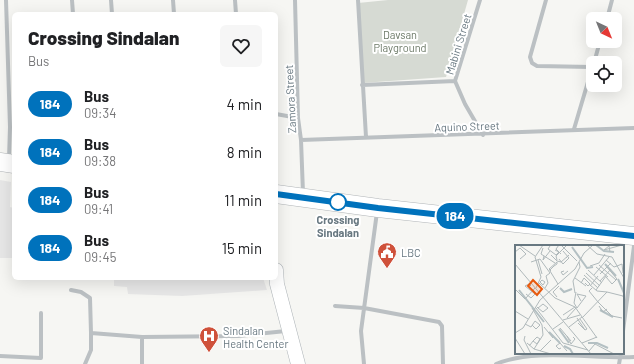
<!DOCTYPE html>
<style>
body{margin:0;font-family:Barlow,sans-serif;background:#f6f6f6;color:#202124;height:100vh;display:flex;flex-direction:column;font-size:15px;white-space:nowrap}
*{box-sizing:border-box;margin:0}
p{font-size:13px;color:#757577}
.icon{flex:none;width:22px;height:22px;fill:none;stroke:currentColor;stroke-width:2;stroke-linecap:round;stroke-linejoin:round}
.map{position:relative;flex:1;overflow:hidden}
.details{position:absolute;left:12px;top:12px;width:266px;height:268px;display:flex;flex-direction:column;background:#fff;border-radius:6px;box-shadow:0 4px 16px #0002}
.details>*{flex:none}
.badge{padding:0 8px;border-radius:13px;font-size:14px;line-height:26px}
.needle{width:26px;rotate:137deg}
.buttons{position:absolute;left:586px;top:12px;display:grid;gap:8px}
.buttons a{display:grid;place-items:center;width:36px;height:36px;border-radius:6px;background:#fff;box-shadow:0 4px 16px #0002;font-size:20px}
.map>.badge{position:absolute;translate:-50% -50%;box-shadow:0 0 0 2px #fff}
.round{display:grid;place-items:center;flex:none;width:42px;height:42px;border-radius:6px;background:#f6f6f6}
.overview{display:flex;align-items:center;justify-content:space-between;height:68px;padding:0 16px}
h1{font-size:19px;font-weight:800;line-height:30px}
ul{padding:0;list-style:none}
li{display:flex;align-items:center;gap:12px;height:48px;padding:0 16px}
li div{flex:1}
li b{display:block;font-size:15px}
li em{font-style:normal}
li .badge{min-width:44px;font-weight:700;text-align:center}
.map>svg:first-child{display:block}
.built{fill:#e7e7e7}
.green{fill:#d6dad3}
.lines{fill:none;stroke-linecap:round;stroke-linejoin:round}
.secondary-casing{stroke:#aeb4b8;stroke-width:15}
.highway-casing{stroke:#b1b5b8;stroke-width:19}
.street{stroke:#bbc0c3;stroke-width:4}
.secondary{stroke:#fff;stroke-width:14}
.highway{stroke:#fff;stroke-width:18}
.line-casing{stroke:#fff;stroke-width:9}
.line{stroke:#0072bc;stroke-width:6}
.stop-dot{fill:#fff;stroke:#0072bc;stroke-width:2}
.labels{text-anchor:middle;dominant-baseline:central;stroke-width:4;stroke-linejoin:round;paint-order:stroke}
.park-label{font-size:11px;fill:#6c7967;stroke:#fff}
.street-label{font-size:11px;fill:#687881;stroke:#fff}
.stop-label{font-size:11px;font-weight:bold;fill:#687881;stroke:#fff}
.poi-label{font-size:11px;fill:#687881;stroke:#fff;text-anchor:start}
.inset-river{fill:none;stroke:#b4c0c3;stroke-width:2}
.inset-road{fill:none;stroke:#b0b9bb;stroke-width:1}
.view{fill:#e8590c;fill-opacity:0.15;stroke:#e8590c;stroke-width:2}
.inset-edge{fill:none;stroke:#687881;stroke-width:2}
</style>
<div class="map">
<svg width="634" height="364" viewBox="0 0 634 364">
<rect width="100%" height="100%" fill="#f6f6f3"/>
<path class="built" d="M 0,180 L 11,182 L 10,207 L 14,208 L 14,258 L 0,258 Z
M 114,278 L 263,278 L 267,290 L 182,296 L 128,294 L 127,287 L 114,286 Z"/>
<path class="green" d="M 388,0 L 468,0 L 446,77 L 362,83 L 358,3 Z"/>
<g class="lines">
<g class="secondary-casing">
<path id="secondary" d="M 276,270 L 277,284 L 298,364"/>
</g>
<g class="highway-casing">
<path id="highway" d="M 0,162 L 14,164
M 276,194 L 378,208 L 634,236"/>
</g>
<path class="street" d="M 6,0 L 10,127 L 9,159
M 72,0 L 73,14
M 111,0 L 112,14
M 173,0 L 174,14
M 235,0 L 236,14
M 295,0 L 298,118 L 301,140 L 303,193
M 358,0 L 366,137
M 480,0 L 455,81 L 465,104 L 483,135
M 546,0 L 530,57 L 532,63 L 537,66 L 592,67
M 607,19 L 612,0
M 594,63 L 600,41
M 362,85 L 455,81
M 276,114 L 298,118
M 574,129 L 593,65
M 301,140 L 634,128
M 71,290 L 81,292 L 90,298 L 91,333 L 142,337 L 238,336 L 286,331
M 335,306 L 364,308 L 439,322 L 442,326 L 443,364
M 623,331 L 634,246
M 0,356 L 41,358 L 41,313
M 85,364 L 91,350 L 91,333
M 142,364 L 142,337
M 364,364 L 361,331 L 377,212
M 496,364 C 534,348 592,359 634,357
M 619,364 L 621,353"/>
<use href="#secondary" class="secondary"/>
<use href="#highway" class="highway"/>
</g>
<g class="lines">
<g class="line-casing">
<path id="line" d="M 276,194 L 378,208 L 634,236"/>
</g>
<use href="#line" class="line"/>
</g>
<defs>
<g id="civic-pin" transform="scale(1)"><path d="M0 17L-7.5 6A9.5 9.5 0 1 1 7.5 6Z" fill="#cf513a" stroke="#fff"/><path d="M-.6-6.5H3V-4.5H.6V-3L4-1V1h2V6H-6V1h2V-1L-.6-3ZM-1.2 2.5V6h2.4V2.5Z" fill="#fff"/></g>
<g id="hospital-pin" transform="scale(1)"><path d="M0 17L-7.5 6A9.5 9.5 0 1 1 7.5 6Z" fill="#cf513a" stroke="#fff"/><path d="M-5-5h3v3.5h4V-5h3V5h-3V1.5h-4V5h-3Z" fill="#fff"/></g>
</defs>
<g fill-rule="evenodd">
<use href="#civic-pin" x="387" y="252"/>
<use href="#hospital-pin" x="209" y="336"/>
</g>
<circle class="stop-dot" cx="338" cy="202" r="8"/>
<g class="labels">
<g class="park-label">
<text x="400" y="34">Davsan<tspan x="400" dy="13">Playground</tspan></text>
</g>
<g class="street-label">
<text transform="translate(458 44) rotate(-73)">Mabini Street</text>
<text transform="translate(290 99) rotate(-93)">Zamora Street</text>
<text transform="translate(467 126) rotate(-2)">Aquino Street</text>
</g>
<g class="stop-label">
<text x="338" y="219">Crossing<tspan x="338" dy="13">Sindalan</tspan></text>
</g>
<g class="poi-label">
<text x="401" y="252">LBC</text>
<text x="223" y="330">Sindalan<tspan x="223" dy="13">Health Center</tspan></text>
</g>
</g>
<g transform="translate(515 245)">
<rect width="109" height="109" fill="#f6f6f3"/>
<path class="inset-river" d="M 81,0 L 89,6 L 99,7M 57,2 L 72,23 L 78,22M 90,19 L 101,31M 103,34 L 109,48M 45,43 L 49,47 L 57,44M 4,45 L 29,77M 85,65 L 98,72M 44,84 L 54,98M 34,87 L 45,98M 73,98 L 82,98 L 93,103M 49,101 L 55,104 L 58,109"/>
<path class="inset-road" d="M 4,0 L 20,11M 44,0 L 41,4 L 46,9M 46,0 L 62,16M 72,0 L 82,9 L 97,12 L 109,33M 35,1 L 33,4 L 41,10 L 44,7 L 40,5M 28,3 L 26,9 L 40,18M 89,5 L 107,0M 89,5 L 94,1 L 95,7M 0,7 L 5,3 L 11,9 L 5,14M 36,10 L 42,16 L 46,17 L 54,10 L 51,13M 29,11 L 28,15 L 35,6M 44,14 L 48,19 L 54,13 L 48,6M 23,15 L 27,29M 42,15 L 41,11 L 51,1M 91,15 L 99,22 L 102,21M 16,17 L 25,14 L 35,28 L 31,31 L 33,38 L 30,43M 0,19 L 76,109M 84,20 L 101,35M 75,21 L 84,18 L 90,9M 102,21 L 107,19 L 108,28M 81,22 L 93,32M 34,25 L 35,25 L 39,21 L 42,19 L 42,17 L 34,24 L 36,26M 73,25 L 87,38M 35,26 L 43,39M 49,26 L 46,27 L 48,30 L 53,26M 71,28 L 85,41M 85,29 L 96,18M 69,30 L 83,43M 79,30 L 94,12M 91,32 L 97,39 L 102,34 L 92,22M 60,33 L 71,41M 27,35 L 30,37 L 28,40 L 25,37 ZM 58,36 L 60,48M 58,36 L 65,22 L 64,17M 85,36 L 96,24M 24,38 L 40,53 L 60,62 L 82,93M 66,38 L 69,33 L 75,39 L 73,41 L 70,38M 16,41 L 14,39 L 10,41 L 20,49M 75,41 L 83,31M 21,43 L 26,32 L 20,12 L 28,0M 77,43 L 74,46 L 83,57M 0,44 L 10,54 L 20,43M 81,45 L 91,31M 61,47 L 59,58 L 62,63 L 71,51 L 62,49 L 66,56M 92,47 L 108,51 L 109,54M 11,49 L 16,53 L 20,49M 42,52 L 38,47 L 44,41M 83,57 L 97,71 L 107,73M 84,61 L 88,67 L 92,64M 22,62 L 23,63 L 28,67 L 33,63 L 28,59 L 23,63M 21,63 L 48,98 L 73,105M 0,66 L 13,74M 48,70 L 60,62M 52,73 L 61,63M 62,73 L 70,85 L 63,78M 67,73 L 92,47 L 82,46 L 75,40M 65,74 L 72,84 L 70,85M 48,75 L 65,70M 10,79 L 16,82 L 20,76 L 25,80 L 21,84 L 17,80M 29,82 L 38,93M 54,82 L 67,72M 45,83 L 56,96M 38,84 L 48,77M 0,88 L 8,83 L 25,55 L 60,24 L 69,8 L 78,0M 10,91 L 9,95 L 16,109M 52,91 L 56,99 L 60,94 L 58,92M 0,93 L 10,109M 12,98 L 19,104 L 28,90 L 27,80 L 17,63M 67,98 L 82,92M 14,100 L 15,100 L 18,96 L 22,92 L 25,94 L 22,99 L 18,96M 46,103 L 44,104 L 41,101 L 45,98 L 52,106M 19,104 L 36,109M 25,106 L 36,95M 74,106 L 80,99 L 99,109"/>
<path class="view" d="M 18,35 L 27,44 L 22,50 L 13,41 Z"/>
<rect width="109" height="109" class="inset-edge"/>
</g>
</svg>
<div class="buttons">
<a><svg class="needle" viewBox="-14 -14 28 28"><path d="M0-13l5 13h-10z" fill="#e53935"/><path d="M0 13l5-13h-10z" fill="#757577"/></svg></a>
<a><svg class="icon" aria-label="locate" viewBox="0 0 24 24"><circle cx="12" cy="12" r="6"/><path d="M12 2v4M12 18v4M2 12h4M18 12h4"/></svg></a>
</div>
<b class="badge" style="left:455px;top:216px;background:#0072bc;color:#fff">184</b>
<section class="details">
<div class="overview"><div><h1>Crossing Sindalan</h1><p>Bus</p></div><a class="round"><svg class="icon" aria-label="heart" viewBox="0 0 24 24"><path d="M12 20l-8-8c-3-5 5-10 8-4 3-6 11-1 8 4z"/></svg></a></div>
<ul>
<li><span class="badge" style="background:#0072bc;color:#fff">184</span><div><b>Bus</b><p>09:34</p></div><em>4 min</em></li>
<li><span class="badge" style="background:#0072bc;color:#fff">184</span><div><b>Bus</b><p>09:38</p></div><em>8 min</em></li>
<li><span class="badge" style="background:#0072bc;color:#fff">184</span><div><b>Bus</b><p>09:41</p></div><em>11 min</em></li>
<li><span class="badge" style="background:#0072bc;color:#fff">184</span><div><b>Bus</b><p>09:45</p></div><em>15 min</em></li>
</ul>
</section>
</div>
